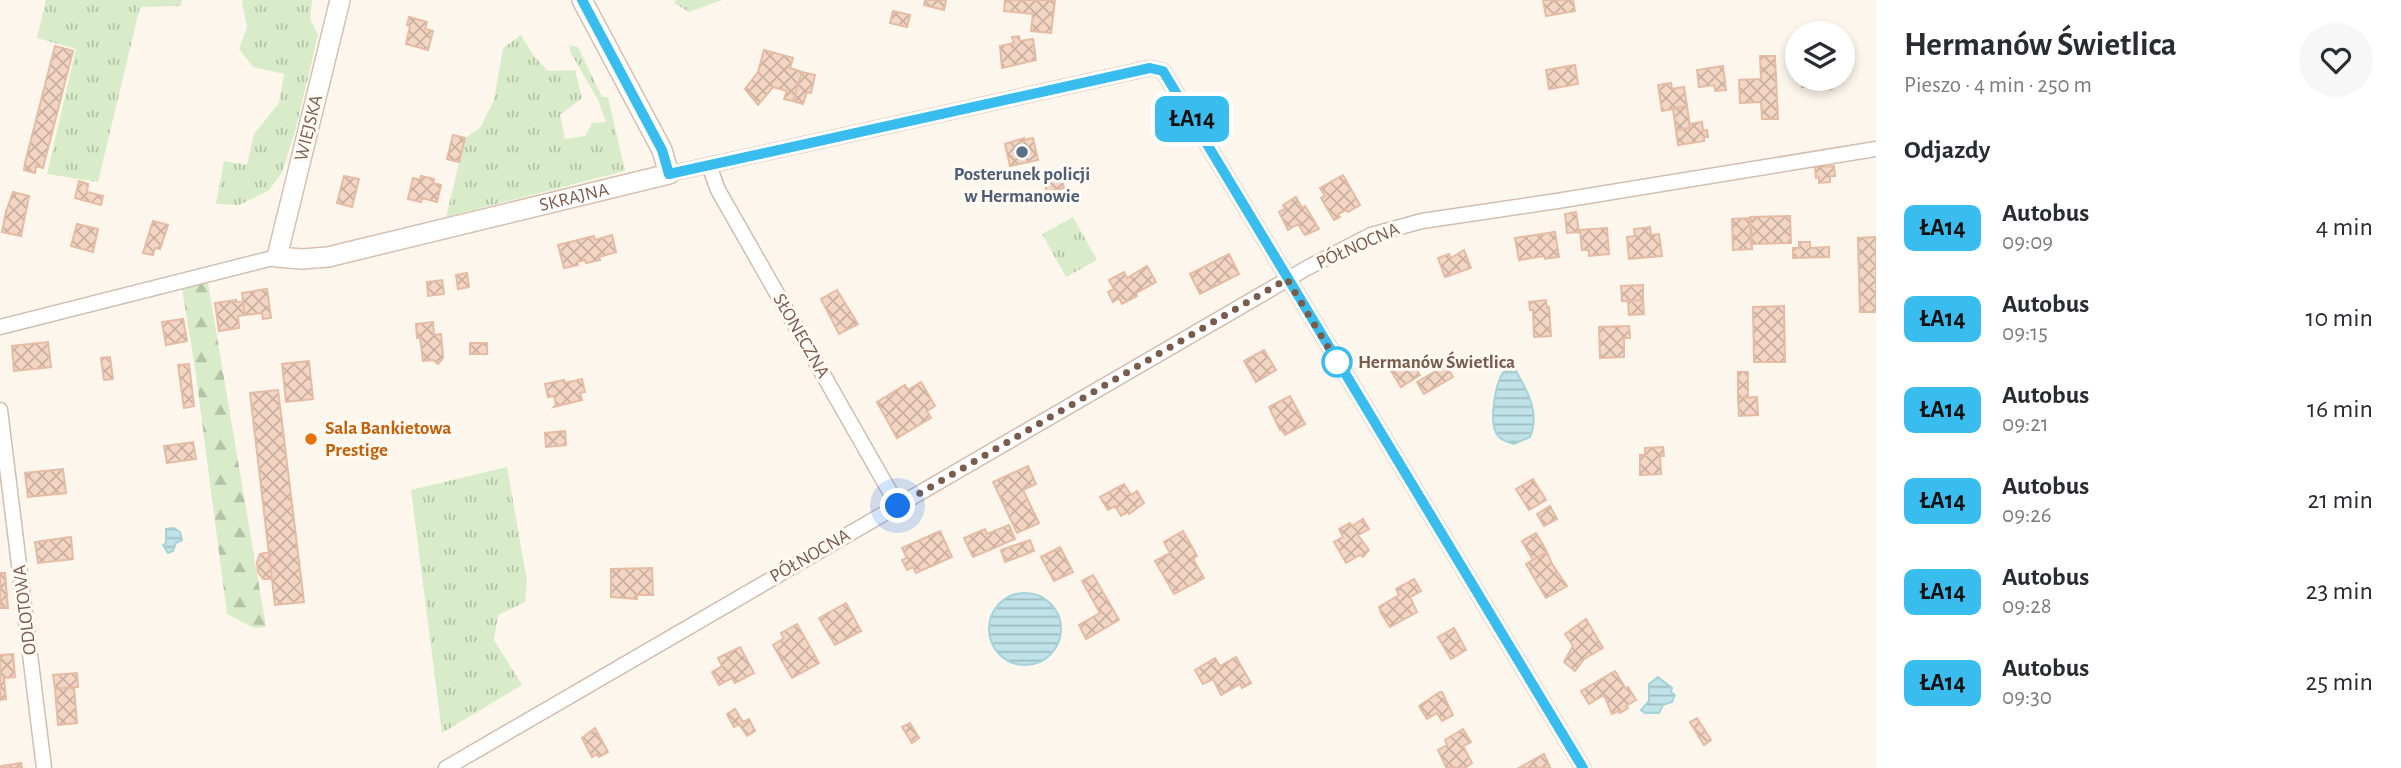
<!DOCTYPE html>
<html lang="pl">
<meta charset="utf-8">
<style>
body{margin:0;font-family:"Alegreya Sans",sans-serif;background:#f7f7f7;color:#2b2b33;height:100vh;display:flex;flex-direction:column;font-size:26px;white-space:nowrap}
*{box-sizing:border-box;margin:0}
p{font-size:23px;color:#7c7c81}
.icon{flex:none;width:38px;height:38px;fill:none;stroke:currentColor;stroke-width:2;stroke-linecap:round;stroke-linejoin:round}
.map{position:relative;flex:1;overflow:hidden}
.details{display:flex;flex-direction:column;background:#fff;width:525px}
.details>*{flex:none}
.badge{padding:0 14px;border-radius:10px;font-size:24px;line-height:46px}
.fabs{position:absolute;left:1785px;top:21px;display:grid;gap:14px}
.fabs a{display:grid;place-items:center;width:70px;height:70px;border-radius:50%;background:#fff;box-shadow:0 4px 10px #0003;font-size:35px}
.you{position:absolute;width:35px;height:35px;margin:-18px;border:5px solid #fff;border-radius:50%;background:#1a73e8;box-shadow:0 0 0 10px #1a73e833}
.map>.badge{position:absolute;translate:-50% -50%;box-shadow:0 0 0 4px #fff}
h2{padding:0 28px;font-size:26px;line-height:63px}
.round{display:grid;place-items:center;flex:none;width:74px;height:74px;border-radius:37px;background:#f7f7f7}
.summary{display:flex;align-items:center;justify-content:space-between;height:119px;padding:0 28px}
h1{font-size:33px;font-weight:700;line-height:52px}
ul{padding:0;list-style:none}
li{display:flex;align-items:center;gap:21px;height:91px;padding:0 28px}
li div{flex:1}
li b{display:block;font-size:26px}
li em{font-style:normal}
li .badge{min-width:77px;font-weight:700;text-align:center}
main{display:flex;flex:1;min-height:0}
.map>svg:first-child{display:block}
.grass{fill:url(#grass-tufts)}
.forest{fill:url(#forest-firs)}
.water{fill:url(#water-rules);stroke:#a5d3da;stroke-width:2}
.building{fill:url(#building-cross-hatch);stroke:#e6bba3;stroke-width:2}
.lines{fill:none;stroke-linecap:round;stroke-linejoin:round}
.street-casing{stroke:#d1beb0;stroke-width:17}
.secondary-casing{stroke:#d6c0b0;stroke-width:22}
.street{stroke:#fff;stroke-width:14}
.secondary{stroke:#fff;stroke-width:19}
.line-casing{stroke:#fff;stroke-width:16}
.line{stroke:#39bdef;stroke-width:10}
.walk{stroke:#7a5c4d;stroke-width:7;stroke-dasharray:0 12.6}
.service-dot{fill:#5c6f8a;stroke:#fffaf3;stroke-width:2.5}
.stop-dot{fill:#fff;stroke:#39bdef;stroke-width:3.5}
.food-dot{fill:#e8710a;stroke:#fffaf3;stroke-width:2.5}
.labels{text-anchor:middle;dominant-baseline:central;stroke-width:6;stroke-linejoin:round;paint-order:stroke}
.street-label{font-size:19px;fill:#7a5c4d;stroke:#fffaf3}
.service-label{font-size:19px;font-weight:bold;fill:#4e5e75;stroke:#fffaf3}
.stop-label{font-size:19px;font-weight:bold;fill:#7a5c4d;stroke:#fffaf3;text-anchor:start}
.food-label{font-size:19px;font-weight:bold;fill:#c56008;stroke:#fffaf3;text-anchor:start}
</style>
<main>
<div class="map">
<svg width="1876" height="768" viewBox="0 0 1876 768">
<defs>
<pattern id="grass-tufts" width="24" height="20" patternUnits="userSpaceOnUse" patternTransform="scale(1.75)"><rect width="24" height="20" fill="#d8ecc9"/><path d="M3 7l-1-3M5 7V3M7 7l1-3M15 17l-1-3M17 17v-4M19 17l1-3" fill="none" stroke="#b4c2a5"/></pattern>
<pattern id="forest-firs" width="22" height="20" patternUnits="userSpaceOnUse" patternTransform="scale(1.75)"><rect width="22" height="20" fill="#d8ecc9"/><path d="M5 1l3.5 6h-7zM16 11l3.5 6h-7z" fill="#b4c2a5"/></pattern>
<pattern id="water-rules" width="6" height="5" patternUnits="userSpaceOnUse" patternTransform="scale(1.75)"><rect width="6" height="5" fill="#bfe3e8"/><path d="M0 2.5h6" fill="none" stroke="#a0bbbe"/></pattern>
<pattern id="building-cross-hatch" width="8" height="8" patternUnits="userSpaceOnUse" patternTransform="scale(1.75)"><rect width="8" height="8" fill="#f3d5c3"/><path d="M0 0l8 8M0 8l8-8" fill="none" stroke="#cab0a1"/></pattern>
</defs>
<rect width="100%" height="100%" fill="#fdf6ec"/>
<path class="grass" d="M 46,0 L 182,0 L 181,6 L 140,7 L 98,182 L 47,174 L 76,49 L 37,38 Z
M 243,0 L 312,0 L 310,19 L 318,35 L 296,128 L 282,173 L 268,191 L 239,205 L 216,204 L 224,161 L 247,165 L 254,134 L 279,103 L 284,74 L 253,67 L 239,49 L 247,27 L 242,2 Z
M 676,0 L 722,0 L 689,12 L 674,3 Z
M 521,35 L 533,55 L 548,71 L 575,70 L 582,98 L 560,115 L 565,139 L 585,136 L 592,123 L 606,122 L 598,100 L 571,53 L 569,45 L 578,47 L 602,97 L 608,97 L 625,171 L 446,217 L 465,138 L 480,128 L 494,100 L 503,48 Z
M 1073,217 L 1097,260 L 1066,277 L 1042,234 Z
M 507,467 L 527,581 L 525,602 L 498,615 L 494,640 L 522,685 L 442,733 L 411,490 Z"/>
<path class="forest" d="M 208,283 L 266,627 L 254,628 L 227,614 L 195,368 L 182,289 Z"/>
<path class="water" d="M 1505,370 L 1516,371 C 1528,392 1540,413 1530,437 L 1514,444 C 1508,442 1502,441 1498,436 C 1488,424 1495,382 1505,370 Z
M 174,528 L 180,532 L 182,540 L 176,543 L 173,551 L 168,553 L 163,545 L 166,543 L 166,529 Z
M989 629a36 36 0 1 1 72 0a36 36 0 1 1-72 0Z
M 1658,677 L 1672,688 L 1671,692 L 1675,695 L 1672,702 L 1663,705 L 1659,713 L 1645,713 L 1641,710 L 1649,701 L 1649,684 Z"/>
<path class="building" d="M 925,0 L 946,0 L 944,10 L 924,5 Z
M 1005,0 L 1055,0 L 1051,33 L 1031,31 L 1033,14 L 1004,11 Z
M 1543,0 L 1573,0 L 1575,11 L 1546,16 Z
M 893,11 L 910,15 L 907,27 L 890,23 Z
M 409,17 L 427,22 L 425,29 L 433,31 L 428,50 L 406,44 L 410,26 L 407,25 Z
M 1019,36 L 1020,41 L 1033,39 L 1036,60 L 1002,68 L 1000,46 L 1014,43 L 1012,37 Z
M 55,46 L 73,51 L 43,168 L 36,166 L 35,173 L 24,170 L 25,163 Z
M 764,50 L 793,58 L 790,68 L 802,72 L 793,101 L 784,99 L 787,91 L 773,87 L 758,105 L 745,89 L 758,72 Z
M 1760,56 L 1775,56 L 1778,119 L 1762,119 L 1761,102 L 1740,103 L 1739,80 L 1761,79 Z
M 1575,65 L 1578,84 L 1549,89 L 1546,70 Z
M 1723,66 L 1726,90 L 1715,91 L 1714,85 L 1699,87 L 1697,70 Z
M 802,72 L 815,75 L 811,93 L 807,92 L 803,104 L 793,101 Z
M 1802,79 L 1835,79 L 1835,82 L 1832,89 L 1822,90 L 1822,86 L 1802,87 Z
M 1671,83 L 1672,89 L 1684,87 L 1687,106 L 1662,111 L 1658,85 Z
M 1687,106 L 1690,128 L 1676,130 L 1673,109 Z
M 1702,122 L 1703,131 L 1707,130 L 1708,137 L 1704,137 L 1704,141 L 1678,145 L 1676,130 L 1690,128 L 1689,124 Z
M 453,135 L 465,138 L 459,162 L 447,159 Z
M 1024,138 L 1024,140 L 1033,138 L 1038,160 L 1010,166 L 1005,144 Z
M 1834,166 L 1835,176 L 1830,176 L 1830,182 L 1819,183 L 1819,177 L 1816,178 L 1815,167 Z
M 1061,174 L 1064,188 L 1047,192 L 1043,178 Z
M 1343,175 L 1360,205 L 1348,212 L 1346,210 L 1338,214 L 1340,217 L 1334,220 L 1321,198 L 1325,196 L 1320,188 Z
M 344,176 L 359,179 L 352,207 L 337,203 Z
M 421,176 L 434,179 L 433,183 L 441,185 L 437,202 L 422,198 L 421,202 L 408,199 L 413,178 L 420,180 Z
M 79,181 L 88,184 L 87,192 L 103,196 L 101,205 L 75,198 Z
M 13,192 L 29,196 L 21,236 L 2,232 L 6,212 Z
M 1296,197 L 1302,208 L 1305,206 L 1319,229 L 1305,235 L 1298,224 L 1288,230 L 1279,212 L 1285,209 L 1283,205 Z
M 1576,212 L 1579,232 L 1567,233 L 1565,214 Z
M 1790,216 L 1791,243 L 1751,244 L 1750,217 Z
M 1751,218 L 1752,249 L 1733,250 L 1732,219 Z
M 153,221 L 168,225 L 160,249 L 155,248 L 153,255 L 143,253 Z
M 77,224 L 98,229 L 93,252 L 71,246 Z
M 1650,227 L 1651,235 L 1659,234 L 1662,256 L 1629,259 L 1627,237 L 1635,236 L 1634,229 Z
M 1607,228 L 1609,254 L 1589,256 L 1589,250 L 1582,250 L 1580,230 Z
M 1555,232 L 1559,257 L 1545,259 L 1544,256 L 1519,260 L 1515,238 Z
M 612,235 L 616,252 L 599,257 L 600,260 L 586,263 L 585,260 L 577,262 L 578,265 L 564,268 L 558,245 L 594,236 L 595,240 Z
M 1876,237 L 1876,312 L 1860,312 L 1858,238 Z
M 1799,242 L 1810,242 L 1810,248 L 1829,247 L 1829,257 L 1793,258 L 1793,248 L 1799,248 Z
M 1464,250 L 1471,268 L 1445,277 L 1438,258 L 1449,254 L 1451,258 Z
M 1229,254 L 1239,274 L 1200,294 L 1190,274 Z
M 1147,266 L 1156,282 L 1136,293 L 1137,296 L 1122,304 L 1119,298 L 1113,302 L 1108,292 L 1114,289 L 1109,280 L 1124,272 L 1127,278 Z
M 467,273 L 469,287 L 458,289 L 456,275 Z
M 442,280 L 444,294 L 428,296 L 427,282 Z
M 1643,285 L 1643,300 L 1622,301 L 1621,286 Z
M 267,289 L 271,318 L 263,319 L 262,313 L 245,315 L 242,293 Z
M 837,290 L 858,324 L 839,334 L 821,299 Z
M 236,300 L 236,302 L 243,301 L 245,315 L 238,316 L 239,328 L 219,331 L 215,303 Z
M 1546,300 L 1547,308 L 1549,307 L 1551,336 L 1534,337 L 1533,310 L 1530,310 L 1529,302 Z
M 1643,300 L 1644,314 L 1629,315 L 1628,301 Z
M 1784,306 L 1785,362 L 1754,362 L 1753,307 Z
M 183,319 L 187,341 L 166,345 L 162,322 Z
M 433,322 L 434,335 L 441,334 L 443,358 L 438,364 L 433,360 L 423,361 L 420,337 L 417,338 L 416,324 Z
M 1629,326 L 1630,338 L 1624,338 L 1624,357 L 1600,358 L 1599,327 Z
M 48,342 L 51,367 L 14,371 L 12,346 Z
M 470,343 L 487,343 L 487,354 L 470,354 Z
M 1264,350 L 1276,370 L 1256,382 L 1244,361 Z
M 110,357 L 113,379 L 104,380 L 101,358 Z
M 1408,357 L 1420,375 L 1401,387 L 1391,371 Z
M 309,361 L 313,399 L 286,402 L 282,364 Z
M 189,364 L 194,406 L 184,408 L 178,365 Z
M 1446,365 L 1453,377 L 1424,394 L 1417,382 Z
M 1738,372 L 1748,372 L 1748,397 L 1738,398 Z
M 582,379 L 585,392 L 580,393 L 582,400 L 554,407 L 556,405 L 554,396 L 548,397 L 545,384 L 564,380 L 565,383 Z
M 921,382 L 935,406 L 927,411 L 931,418 L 897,438 L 877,402 L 905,385 L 908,390 Z
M 278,390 L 304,602 L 275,605 L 250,393 Z
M 1290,396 L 1305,424 L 1285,435 L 1281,429 L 1280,430 L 1269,407 Z
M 1757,397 L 1758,415 L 1739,416 L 1738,398 Z
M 565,431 L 566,445 L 546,447 L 545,433 Z
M 193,442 L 196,459 L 167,463 L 164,446 Z
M 1663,447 L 1664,456 L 1660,456 L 1661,474 L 1640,475 L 1640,455 L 1645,455 L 1645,448 Z
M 1028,466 L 1036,484 L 1023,490 L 1039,523 L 1017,533 L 993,482 Z
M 63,469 L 66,493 L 28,497 L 25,473 Z
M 1533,479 L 1546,500 L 1529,510 L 1516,489 Z
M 1124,484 L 1131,495 L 1137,491 L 1144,503 L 1129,514 L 1128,512 L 1121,516 L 1115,506 L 1108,510 L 1100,497 Z
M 1550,506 L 1557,519 L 1544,526 L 1537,514 Z
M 1363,519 L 1369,529 L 1358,535 L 1369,550 L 1363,557 L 1360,555 L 1346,563 L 1334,542 L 1343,537 L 1339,529 L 1350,523 L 1352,526 Z
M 1009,525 L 1015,539 L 973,557 L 964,538 L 985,529 L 987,534 Z
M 940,531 L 952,557 L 916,573 L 913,567 L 907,570 L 902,560 L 907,558 L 902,548 Z
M 1183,531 L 1197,556 L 1193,559 L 1204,578 L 1174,594 L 1155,561 L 1170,553 L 1164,542 Z
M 1536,533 L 1547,552 L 1533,560 L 1522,541 Z
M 71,537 L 73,559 L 38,563 L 35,542 Z
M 1030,540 L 1034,551 L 1005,562 L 1001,550 Z
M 1060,547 L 1073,572 L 1054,581 L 1041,557 Z
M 269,552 L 272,579 L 263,579 L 258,572 L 257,562 L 260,554 Z
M 1547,552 L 1552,564 L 1567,586 L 1546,598 L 1526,564 Z
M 652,568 L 653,595 L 637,595 L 637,599 L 611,597 L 611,569 Z
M 0,573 L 5,573 L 8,608 L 0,608 Z
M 1093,575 L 1119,620 L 1086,639 L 1079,625 L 1100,613 L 1082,581 Z
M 1414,579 L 1421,591 L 1410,597 L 1417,612 L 1390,627 L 1381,613 L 1379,607 L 1399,595 L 1396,589 Z
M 846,603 L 861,631 L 835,645 L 819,618 Z
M 1586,619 L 1603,648 L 1584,659 L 1575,671 L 1564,662 L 1573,646 L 1565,634 Z
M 797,624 L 819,663 L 792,678 L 773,645 L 784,638 L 781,633 Z
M 1454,628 L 1466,650 L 1451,659 L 1438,637 Z
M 740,647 L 754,673 L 735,683 L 732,678 L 719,685 L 712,672 L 722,666 L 718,658 Z
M 13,654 L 15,677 L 4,678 L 6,699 L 0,700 L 0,655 Z
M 1236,657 L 1251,683 L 1242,688 L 1240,684 L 1221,695 L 1213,679 L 1203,684 L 1195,670 L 1215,658 L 1220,666 Z
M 1615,671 L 1626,689 L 1628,687 L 1636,700 L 1626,706 L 1628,708 L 1620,713 L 1618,711 L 1612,714 L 1604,695 L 1589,704 L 1581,691 Z
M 77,673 L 78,687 L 55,689 L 53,675 Z
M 74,687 L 77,723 L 58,725 L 55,689 Z
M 1440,692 L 1442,692 L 1453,715 L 1442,721 L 1437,713 L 1427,719 L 1419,706 Z
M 735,709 L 743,722 L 749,719 L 755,731 L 747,736 L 739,724 L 734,727 L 727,714 Z
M 1697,718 L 1711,740 L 1704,745 L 1690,722 Z
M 910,723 L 919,738 L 912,743 L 902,727 Z
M 595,728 L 608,752 L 599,757 L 597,754 L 592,757 L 582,738 Z
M 1463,729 L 1471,742 L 1463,746 L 1472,763 L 1465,768 L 1446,767 L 1438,750 L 1447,745 L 1445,740 Z
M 1544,754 L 1550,767 L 1548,768 L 1519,768 Z
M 21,763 L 22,768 L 1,768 L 1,766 Z"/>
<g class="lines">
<g class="street-casing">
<path id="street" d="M 709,165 L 718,190 L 898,506
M 669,174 L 1150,68 L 1163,71 L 1583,768
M 0,327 L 277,257
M 0,410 L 44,768
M 446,768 L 1307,268 L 1371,235 L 1422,221 L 1557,201 L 1876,149"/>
</g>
<g class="secondary-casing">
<g id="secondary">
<path id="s1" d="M 340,0 L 277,257 L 302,259 L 328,257 L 669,174 L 662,150 L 582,0"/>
</g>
</g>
<use href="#street" class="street"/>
<use href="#secondary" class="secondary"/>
</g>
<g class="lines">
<g class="line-casing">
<path id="line" d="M 582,0 L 662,150 L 669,174 L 1150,68 L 1163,71 L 1583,768"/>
</g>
<use href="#line" class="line"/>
<path class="walk" d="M 898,506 L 1287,279 L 1337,362"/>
</g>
<circle class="service-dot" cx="1022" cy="152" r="7"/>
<circle class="stop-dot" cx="1337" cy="362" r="14"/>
<circle class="food-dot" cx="311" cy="439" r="7"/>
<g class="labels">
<g class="street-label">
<text transform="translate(309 128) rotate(-76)">WIEJSKA</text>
<text stroke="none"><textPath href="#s1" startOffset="569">SKRAJNA</textPath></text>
<text transform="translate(1358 246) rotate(-24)">PÓŁNOCNA</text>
<text transform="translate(801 336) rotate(60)">SŁONECZNA</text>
<text transform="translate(810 556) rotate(-30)">PÓŁNOCNA</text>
<text transform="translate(25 610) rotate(-97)">ODLOTOWA</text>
</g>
<g class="service-label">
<text x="1022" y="174">Posterunek policji<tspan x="1022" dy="22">w Hermanowie</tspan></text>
</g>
<g class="stop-label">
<text x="1358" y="362">Hermanów Świetlica</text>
</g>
<g class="food-label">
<text x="325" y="428">Sala Bankietowa<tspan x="325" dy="22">Prestige</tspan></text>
</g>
</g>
</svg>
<div class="fabs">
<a><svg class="icon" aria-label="layers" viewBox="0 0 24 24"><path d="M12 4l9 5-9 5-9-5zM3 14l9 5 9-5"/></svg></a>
</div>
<div class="you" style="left:898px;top:506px"></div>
<b class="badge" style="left:1192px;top:119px;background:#39bdef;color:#111">ŁA14</b>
</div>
<section class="details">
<div class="summary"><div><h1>Hermanów Świetlica</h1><p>Pieszo · 4 min · 250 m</p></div><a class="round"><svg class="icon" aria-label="heart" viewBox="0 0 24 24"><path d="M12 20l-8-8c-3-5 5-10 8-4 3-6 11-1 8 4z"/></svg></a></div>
<h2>Odjazdy</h2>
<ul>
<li><span class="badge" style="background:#39bdef;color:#111">ŁA14</span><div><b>Autobus</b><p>09:09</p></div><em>4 min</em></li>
<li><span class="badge" style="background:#39bdef;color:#111">ŁA14</span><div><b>Autobus</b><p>09:15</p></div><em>10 min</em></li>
<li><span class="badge" style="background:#39bdef;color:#111">ŁA14</span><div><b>Autobus</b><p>09:21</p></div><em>16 min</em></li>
<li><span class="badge" style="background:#39bdef;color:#111">ŁA14</span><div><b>Autobus</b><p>09:26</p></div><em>21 min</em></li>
<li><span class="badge" style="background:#39bdef;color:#111">ŁA14</span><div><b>Autobus</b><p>09:28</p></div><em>23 min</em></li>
<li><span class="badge" style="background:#39bdef;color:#111">ŁA14</span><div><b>Autobus</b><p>09:30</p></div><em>25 min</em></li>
</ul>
</section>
</main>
